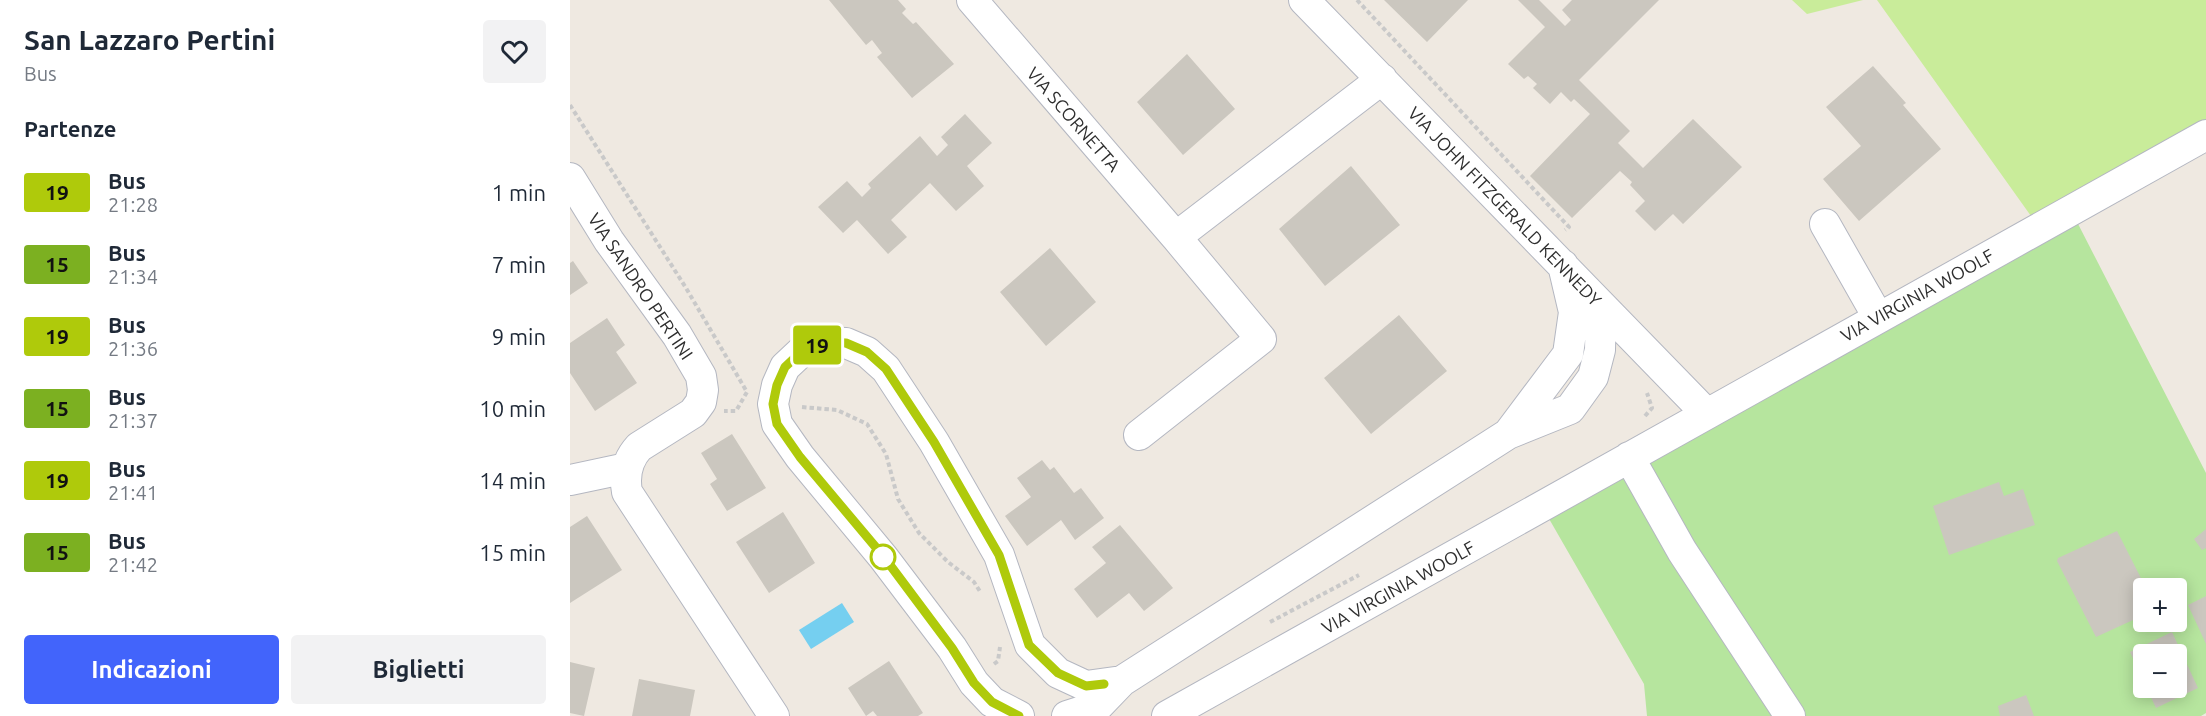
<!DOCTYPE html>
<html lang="it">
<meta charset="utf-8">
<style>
body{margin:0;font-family:Ubuntu,sans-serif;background:#f2f2f3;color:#1f2937;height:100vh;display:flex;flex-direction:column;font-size:22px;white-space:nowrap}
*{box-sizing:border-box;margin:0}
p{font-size:20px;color:#747a83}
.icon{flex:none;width:33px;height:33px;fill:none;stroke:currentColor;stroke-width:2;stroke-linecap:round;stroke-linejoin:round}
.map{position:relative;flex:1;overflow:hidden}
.details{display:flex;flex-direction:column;background:#fff;width:570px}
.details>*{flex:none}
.badge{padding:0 12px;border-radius:4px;font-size:21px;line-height:39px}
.controls{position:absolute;left:1563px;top:578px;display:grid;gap:12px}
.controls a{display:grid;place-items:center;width:54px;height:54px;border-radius:6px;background:#fff;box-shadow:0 3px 15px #0003;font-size:30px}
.map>.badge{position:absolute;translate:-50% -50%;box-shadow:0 0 0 3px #fff}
h2{padding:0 24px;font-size:22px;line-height:54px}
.round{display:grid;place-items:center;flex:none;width:63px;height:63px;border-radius:6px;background:#f2f2f3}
.overview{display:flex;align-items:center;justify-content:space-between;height:102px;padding:0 24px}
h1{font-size:28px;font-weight:600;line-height:45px}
.button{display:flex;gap:12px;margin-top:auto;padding:12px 24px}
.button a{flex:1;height:69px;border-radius:6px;background:#4264fb;color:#fff;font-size:24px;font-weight:600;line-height:69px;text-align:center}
.button a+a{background:#f2f2f3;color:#1f2937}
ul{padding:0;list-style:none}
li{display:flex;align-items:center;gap:18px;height:72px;padding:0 24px}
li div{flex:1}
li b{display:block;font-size:22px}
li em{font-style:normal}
li .badge{min-width:66px;font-weight:700;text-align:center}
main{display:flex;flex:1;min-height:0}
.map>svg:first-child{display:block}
.green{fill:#b6e59e;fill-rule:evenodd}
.pitch{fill:#c9ec9a}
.water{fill:#75cff0}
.building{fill:#cbc7bf}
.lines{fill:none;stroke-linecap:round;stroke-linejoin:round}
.minor-casing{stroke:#b4b7c1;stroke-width:32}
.path{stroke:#c9c9c9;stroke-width:4;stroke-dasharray:4.5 3;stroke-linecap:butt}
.minor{stroke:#fff;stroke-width:30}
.line-casing{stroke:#fff;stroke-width:14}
.line{stroke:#afca0b;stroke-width:9}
.stop-dot{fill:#fff;stroke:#afca0b;stroke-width:3}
.labels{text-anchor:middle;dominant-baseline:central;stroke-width:4.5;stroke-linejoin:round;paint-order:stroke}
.street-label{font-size:18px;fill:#2e2e2e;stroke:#fff}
</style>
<main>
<section class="details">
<div class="overview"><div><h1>San Lazzaro Pertini</h1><p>Bus</p></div><a class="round"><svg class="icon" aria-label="heart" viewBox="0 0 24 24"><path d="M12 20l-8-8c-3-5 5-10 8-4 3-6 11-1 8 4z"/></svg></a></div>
<h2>Partenze</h2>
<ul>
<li><span class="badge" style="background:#afca0b;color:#111">19</span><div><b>Bus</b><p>21:28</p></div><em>1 min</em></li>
<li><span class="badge" style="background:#7cb021;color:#111">15</span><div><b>Bus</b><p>21:34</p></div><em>7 min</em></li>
<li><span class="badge" style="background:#afca0b;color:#111">19</span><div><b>Bus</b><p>21:36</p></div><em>9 min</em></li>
<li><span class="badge" style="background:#7cb021;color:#111">15</span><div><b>Bus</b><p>21:37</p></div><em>10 min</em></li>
<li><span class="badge" style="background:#afca0b;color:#111">19</span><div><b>Bus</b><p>21:41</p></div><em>14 min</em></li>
<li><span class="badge" style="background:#7cb021;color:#111">15</span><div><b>Bus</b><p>21:42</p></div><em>15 min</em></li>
</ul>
<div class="button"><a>Indicazioni</a><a>Biglietti</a></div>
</section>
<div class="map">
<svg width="1636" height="716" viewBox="0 0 1636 716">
<rect width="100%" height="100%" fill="#efe9e1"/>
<path class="green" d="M 1506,220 L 1636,473 L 1636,713 L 1631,716 L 1077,716 L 1074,684 L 978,517 ZM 1574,588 L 1606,588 L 1606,621 L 1574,621 ZM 1574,654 L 1606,654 L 1606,687 L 1574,687 Z"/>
<path class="pitch" d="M 1222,0 L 1293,0 L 1237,14 Z
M 1307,0 L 1636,0 L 1636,143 L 1466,223 Z"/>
<path class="water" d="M 272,603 L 284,622 L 241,649 L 229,630 Z"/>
<path class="building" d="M 259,0 L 328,0 L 336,9 L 332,13 L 343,24 L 346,22 L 384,64 L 342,98 L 307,57 L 312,53 L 302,40 L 296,45 Z
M 814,0 L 898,0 L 857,42 Z
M 948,0 L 969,0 L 995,26 L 1001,20 L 992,10 L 1002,0 L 1089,0 L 1009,80 L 1060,131 L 1048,143 L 1073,168 L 1123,119 L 1172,167 L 1113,224 L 1103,214 L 1085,231 L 1065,211 L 1075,201 L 1060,185 L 1062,182 L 1050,171 L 1002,218 L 960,176 L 1020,114 L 1004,99 L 1001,102 L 991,92 L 980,104 L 963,88 L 967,84 L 958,76 L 954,79 L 938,64 L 975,27 Z
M 617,54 L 665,109 L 613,155 L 567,102 Z
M 1303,66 L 1336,103 L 1333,105 L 1371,149 L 1289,221 L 1253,179 L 1291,146 L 1256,107 Z
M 395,114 L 422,143 L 397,166 L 414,186 L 386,211 L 360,183 L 321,220 L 337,237 L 318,254 L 287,220 L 273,233 L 248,207 L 277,181 L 292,197 L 301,188 L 298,184 L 350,136 L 367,156 L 378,145 L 371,137 Z
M 781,166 L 830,225 L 755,286 L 709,229 Z
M 480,248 L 526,302 L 476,346 L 430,292 Z
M 3,261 L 18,283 L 0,295 L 0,263 Z
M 829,315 L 877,371 L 801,434 L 754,378 Z
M 37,318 L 55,345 L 46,352 L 67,383 L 25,411 L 0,373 L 0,343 Z
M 162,434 L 196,488 L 157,511 L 140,484 L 147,479 L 131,453 Z
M 472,460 L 480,470 L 484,467 L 504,493 L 511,488 L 534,518 L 505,540 L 491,520 L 457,546 L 435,516 L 461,497 L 447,478 Z
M 1429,482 L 1434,496 L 1453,489 L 1465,525 L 1379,555 L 1363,506 Z
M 213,512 L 245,563 L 199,593 L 166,542 Z
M 17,516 L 52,570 L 0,603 L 0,527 Z
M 550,525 L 603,588 L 574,611 L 559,593 L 527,618 L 504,589 L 536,563 L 522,547 Z
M 1636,529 L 1636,548 L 1632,550 L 1624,539 Z
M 1547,531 L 1576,588 L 1574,588 L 1574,615 L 1526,637 L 1487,561 L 1488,558 Z
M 1636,596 L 1636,644 L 1618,605 Z
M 1602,632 L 1628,688 L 1586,708 L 1576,687 L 1606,687 L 1606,654 L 1574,654 L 1574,682 L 1560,652 Z
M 319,661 L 353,713 L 348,716 L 307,716 L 303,711 L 296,716 L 278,688 Z
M 0,662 L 25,668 L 14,716 L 0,713 Z
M 69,679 L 125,690 L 120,716 L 62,716 Z
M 1456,695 L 1464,716 L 1430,716 L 1428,706 Z"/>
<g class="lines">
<g class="minor-casing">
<path id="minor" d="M 402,0 L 606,237 L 812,79
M 734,0 L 1136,413
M 0,178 L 39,241 L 107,335 L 131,376 L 133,390 L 131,402 L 123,413 L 69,447 C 57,460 54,475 57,492 L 204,716
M 1255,224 L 1308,317
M 938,434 L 998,354 L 1004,312 L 993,265
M 569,435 L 691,339 L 606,237
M 1059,457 L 1112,551 L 1220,716
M 0,480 L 57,468
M 449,716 L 422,702 L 404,683 L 382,648 L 313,557 L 230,457 L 207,424 L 203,404 L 207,385 L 215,367 L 231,352 L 252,342 L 276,343 L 297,352 L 316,369 L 364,442 L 429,555 L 460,645 L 488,673 L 516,686 L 552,681
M 497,716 L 528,706 L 552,681 L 938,434 L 1000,409 L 1023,377 L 1030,350 L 1031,305
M 597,716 L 1636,135"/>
</g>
<path class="path" d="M 787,0 L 999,227 L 995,230
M 0,105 L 116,288 L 177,392 L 166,411 L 154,411
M 232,407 L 267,410 L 297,424 L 316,454 L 328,499 L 349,533 L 378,562 L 404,582 L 411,593
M 1075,416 L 1082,408 L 1077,393
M 700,622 L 789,575
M 424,664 L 428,661 L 430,647"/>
<use href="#minor" class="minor"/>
</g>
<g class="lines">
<g class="line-casing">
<path id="line" d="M 449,716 L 422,702 L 404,683 L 382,648 L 314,557 L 230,457 L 207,424 L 203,404 L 207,385 L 215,367 L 231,352 L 252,342 L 276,343 L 297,352 L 316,369 L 364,442 L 429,555 L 459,645 L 488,673 L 516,686 L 534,684"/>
</g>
<use href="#line" class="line"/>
</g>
<circle class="stop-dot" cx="313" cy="557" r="12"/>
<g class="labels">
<g class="street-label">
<text transform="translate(504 119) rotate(49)">VIA SCORNETTA</text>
<text transform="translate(935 206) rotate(46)">VIA JOHN FITZGERALD KENNEDY</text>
<text transform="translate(71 286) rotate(56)">VIA SANDRO PERTINI</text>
<text transform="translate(1347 295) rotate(-29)">VIA VIRGINIA WOOLF</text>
<text transform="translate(828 587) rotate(-29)">VIA VIRGINIA WOOLF</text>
</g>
</g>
</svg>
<div class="controls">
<a>+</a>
<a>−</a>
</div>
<b class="badge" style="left:247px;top:345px;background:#afca0b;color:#111">19</b>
</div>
</main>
